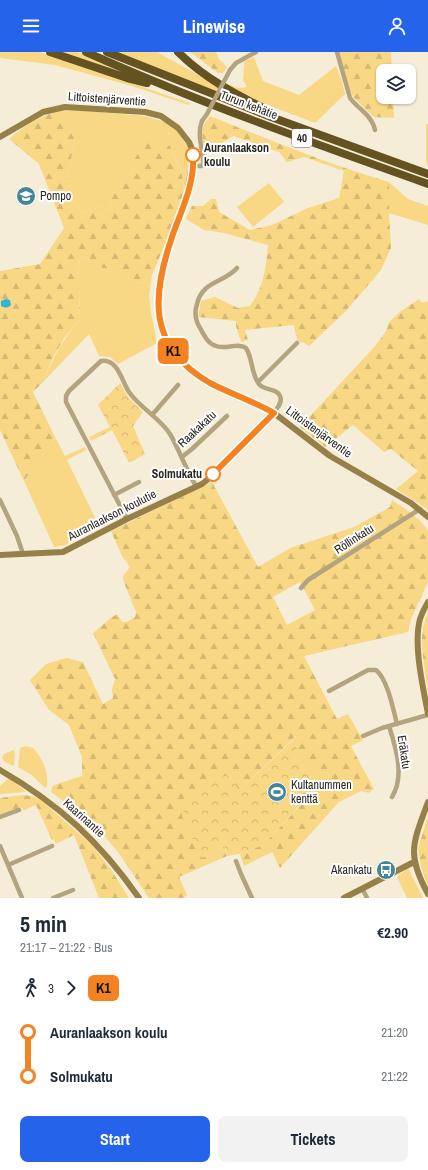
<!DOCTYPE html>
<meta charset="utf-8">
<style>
body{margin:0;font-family:"Archivo Narrow",sans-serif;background:#f2f2f3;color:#1f2937;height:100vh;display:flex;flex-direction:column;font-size:15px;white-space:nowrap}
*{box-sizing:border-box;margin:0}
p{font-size:13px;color:#747a83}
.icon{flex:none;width:22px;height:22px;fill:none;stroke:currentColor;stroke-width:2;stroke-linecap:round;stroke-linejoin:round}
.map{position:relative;height:846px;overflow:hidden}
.details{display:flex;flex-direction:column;background:#fff;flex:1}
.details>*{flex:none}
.badge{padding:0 8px;border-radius:6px;font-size:14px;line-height:26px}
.buttons{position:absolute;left:376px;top:12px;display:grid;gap:8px}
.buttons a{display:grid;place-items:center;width:40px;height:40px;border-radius:8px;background:#fff;box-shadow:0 1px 3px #0004;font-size:20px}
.map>.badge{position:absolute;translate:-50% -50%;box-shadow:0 0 0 2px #fff}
.legs{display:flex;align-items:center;gap:6px;height:44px;padding:0 20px;font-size:13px}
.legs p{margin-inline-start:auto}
.summary{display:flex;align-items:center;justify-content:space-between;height:68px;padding:0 20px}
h1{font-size:22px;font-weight:800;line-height:30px}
.cta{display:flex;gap:8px;margin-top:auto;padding:8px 20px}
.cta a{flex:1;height:46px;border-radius:8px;background:#2563eb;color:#fff;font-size:16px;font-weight:800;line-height:46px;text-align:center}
.cta a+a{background:#f2f2f3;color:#1f2937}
ul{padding:0 20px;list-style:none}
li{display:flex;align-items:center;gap:14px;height:44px;font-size:15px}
li i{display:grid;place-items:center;width:6px;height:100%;margin:0 5px;background:currentColor}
li i::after{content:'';width:10px;height:10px;margin:-5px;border:3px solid;border-radius:50%;background:#fff}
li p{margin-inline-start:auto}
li:first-child i{background:linear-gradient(#0000 50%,currentColor 0)}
li:last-child i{background:linear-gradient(currentColor 50%,#0000 0)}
header{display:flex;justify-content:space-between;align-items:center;height:52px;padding:0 20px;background:#2563eb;color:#fff;font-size:18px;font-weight:800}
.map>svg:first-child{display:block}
.grass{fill:#f8d884}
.forest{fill:url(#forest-firs);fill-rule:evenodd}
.park{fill:url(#park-crowns)}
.water{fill:url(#water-ripples)}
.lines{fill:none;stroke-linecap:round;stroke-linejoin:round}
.street{stroke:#b3a47f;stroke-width:4.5}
.secondary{stroke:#968047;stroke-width:6}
.highway{stroke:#645221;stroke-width:8}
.street-bridge{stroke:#b3a47f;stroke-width:4.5}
.line-1-casing{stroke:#fff;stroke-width:9}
.line-1{stroke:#f58220;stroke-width:6}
.stop-1-dot{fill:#fff;stroke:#f58220;stroke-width:2}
.labels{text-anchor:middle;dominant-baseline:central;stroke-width:4;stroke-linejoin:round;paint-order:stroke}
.shield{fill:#fff;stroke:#696762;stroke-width:1}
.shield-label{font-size:11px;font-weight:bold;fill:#29261e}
.street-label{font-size:12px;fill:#29261e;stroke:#fff}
.stop-label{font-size:12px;font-weight:bold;fill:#29261e;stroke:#fff;text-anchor:start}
.poi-label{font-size:12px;fill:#29261e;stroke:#fff;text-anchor:start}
</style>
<header><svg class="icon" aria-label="menu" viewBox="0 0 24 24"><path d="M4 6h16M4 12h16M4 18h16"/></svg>Linewise<svg class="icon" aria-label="person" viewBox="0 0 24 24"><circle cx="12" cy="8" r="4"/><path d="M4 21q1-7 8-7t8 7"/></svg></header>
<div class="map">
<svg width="428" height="846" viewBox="0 0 428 846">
<defs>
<pattern id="forest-firs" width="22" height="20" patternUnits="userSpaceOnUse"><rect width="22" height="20" fill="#f8d884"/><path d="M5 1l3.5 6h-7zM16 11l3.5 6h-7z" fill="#d5b972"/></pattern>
<pattern id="park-crowns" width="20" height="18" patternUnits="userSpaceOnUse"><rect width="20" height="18" fill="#f8d884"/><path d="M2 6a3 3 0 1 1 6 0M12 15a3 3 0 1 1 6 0" fill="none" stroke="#d5b972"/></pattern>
<pattern id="water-ripples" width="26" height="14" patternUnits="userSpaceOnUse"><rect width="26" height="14" fill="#32b4d6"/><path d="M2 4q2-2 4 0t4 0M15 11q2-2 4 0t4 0" fill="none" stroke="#2a92ad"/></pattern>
</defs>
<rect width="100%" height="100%" fill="#f6edd8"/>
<path class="grass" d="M 0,0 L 40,0 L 190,51 L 189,53 L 132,34 L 55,13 L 0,6 Z
M 57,0 L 78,0 L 129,24 Z
M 116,0 L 157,0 L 254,54 Z
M 254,5 L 263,29 L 299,43 L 336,14 L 342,29 L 345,42 L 315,71 L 255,48 L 225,34 L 227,32 L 239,36 L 247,35 L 243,28 L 244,12 L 245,9 Z
M 73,58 L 144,64 L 165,70 L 175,76 L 187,93 L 191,103 L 187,122 L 188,127 L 184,140 L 182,120 L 170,94 L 125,124 L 112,146 L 108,159 L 98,155 L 83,162 L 71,146 L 68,122 L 75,88 L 58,59 Z
M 426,72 L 428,72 L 428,116 L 426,109 Z
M 389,130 L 408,147 L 428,154 L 428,173 L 389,161 Z
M 269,131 L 284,150 L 253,175 L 237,155 Z
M 84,204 L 97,215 L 110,217 L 142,232 L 152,223 L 149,244 L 151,260 L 157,291 L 118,312 L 110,305 L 99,304 L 89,282 L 44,329 C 53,304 63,288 80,267 L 78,205 Z
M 55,385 L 65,404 L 85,395 L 86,398 L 67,408 L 99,474 L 65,493 L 54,495 L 24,429 Z
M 26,694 L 33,696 C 42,705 49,721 47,734 L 45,736 L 33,724 L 18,715 L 20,696 Z
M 14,698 L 15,703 L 14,714 L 5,710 L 2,706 L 4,702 Z
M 9,726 L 25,739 L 25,740 L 0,742 L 0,734 Z
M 408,816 L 423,846 L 407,846 L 397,825 Z"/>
<path class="forest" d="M 190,0 L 216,0 L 219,7 L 227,15 L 223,21 L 218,21 Z
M 339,0 L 391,0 L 392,19 L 383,19 L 383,45 L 393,45 L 394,66 L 374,65 L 353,45 L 348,34 Z
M 58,59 L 68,74 L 75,88 L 68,122 L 71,146 L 83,162 L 98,155 L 108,159 L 112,146 L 144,91 L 152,89 L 170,94 L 182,121 L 184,140 L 170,180 L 152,223 L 142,232 L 110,217 L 97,215 L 84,204 L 78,205 L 80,267 L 65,285 L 52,307 L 44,329 L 33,340 L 55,385 L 24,429 L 0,378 L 0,219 L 40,212 L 64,176 L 39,112 L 9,87 C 27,72 36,66 58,59 Z
M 210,64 C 269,88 328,112 389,130 L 389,161 L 391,196 L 381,218 L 345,260 L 309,294 L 303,290 L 301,291 L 297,287 L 294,273 L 245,278 L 248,288 L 241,290 L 236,274 L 236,269 L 198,265 L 201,249 L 215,245 L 238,256 L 250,254 C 264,234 266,217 268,193 L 224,181 L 204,178 L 186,167 L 192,154 L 203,154 L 211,147 L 216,147 L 219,160 L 250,178 L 272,173 L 308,156 L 339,146 L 344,119 L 304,105 L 287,110 L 279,100 L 233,84 L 222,91 L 203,92 C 202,79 201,75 210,64 Z
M 419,247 L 422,251 L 428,249 L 428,459 L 424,455 L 396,437 L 418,419 L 391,397 L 384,400 L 353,373 L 325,395 L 300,375 L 376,293 L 386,279 L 389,270 L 401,259 Z
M 212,430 L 258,515 L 290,496 L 354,475 L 390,455 L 392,448 C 405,457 420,465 428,479 L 428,530 L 411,567 L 408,580 L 304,604 L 337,667 L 348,662 L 363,688 L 351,694 L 374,737 L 369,741 L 361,739 L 339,750 L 280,816 L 272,800 L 244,814 L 240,802 L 263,793 L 323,730 L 291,702 L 296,684 L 239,739 L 229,722 L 202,805 L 225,795 L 227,804 L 179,825 L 187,843 L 183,846 L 149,846 L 118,800 L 94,772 L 51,740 L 52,735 L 54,733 L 82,724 L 82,705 L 69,673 L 49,658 L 30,628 L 46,612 L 66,606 L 83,610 L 103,652 L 113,646 L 112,637 L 115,627 L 93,581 C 101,575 108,567 117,562 L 122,570 L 127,570 L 135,565 L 136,560 L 123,528 L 123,524 L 130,515 L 122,504 L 111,479 ZM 300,530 L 315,558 L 287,573 L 273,545 Z
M 428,561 L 428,639 C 425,614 416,584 428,561 Z
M 22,743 L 32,744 L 41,748 L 92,793 L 110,816 L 129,846 L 99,846 L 74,783 L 56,792 L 54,788 L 52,788 L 36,753 L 24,758 L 22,756 L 0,762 L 0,746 Z
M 428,763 L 428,834 L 421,815 L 418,797 Z"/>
<path class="park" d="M 120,331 L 128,345 L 143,360 L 133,374 L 145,402 L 129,411 L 112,378 L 91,389 L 89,385 L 110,375 L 98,353 Z
M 297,684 L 303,690 L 291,702 L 323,729 L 263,793 L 240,802 L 227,804 L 225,795 L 202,806 L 182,764 L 187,747 L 204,732 L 229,722 L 239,739 Z"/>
<path class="water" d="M 6,247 L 10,248 L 11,253 C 9,256 4,256 1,254 L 1,249 Z"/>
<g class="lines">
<path class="street" d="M 337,0 L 350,46 C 358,57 372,63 375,78
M 230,18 L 236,11 L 256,0
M 192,114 L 202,114 L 203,112 C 204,98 196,84 202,69
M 237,216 C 224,231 202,229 197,252 C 194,261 195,268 200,276 C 204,283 208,292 216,294 C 226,298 237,290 246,296 C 253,307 251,322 259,332 C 264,339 277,336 280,344 C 283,350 277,356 274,361
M 258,330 L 297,291
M 152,363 L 178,333
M 182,405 L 192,397 L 227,364
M 114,443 L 139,430
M 0,448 L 17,484 L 23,502
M 127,467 L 66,350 L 66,344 L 69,339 L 101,309 C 118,306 122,330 129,340 C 140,356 160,366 170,382 C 180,399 186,418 196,434
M 301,536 L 308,528 L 420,457
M 329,639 L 368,618 L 376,618 C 388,628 393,657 397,672
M 389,674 C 396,696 405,724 392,745
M 363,684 L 382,676 L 428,663
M 0,765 L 19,758
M 0,794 L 22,846
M 236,809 L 241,822 L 252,846
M 8,813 L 52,794
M 362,836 L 367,846
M 53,846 L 73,838"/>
<path class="secondary" d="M 0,85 L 43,60 L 65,55 L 145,60 L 161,64 L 178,76 L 189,90 L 192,97 L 193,107 L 186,147 L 166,204 L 159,235 L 159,261 L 163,280 L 168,292 L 186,312 L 204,327 L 274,361 L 330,404 L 411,451 L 428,465
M 0,503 L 63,500 L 127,467 L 202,432 L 212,424 L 274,361
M 428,550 C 425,555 422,561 420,567 C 413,593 423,635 428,662
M 0,718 C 59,752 100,790 139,846
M 428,750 C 413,791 406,802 428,842
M 344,846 L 414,810"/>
<path class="highway" d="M 50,0 L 127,26 L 147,31
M 86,0 C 198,50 313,91 428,132
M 107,0 L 271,65 L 428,122
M 178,0 C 205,27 237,43 271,60"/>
<path class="street-bridge" d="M 202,69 L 207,62 L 230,18"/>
</g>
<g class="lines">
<g class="line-1-casing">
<path id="line-1" d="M 193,103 C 195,131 182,157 173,182 C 152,243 146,294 210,331 C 231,342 253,349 274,361 L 213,422"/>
</g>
<use href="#line-1" class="line-1"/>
</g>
<defs>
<g id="school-disc" transform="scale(1)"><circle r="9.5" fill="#458598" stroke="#fff"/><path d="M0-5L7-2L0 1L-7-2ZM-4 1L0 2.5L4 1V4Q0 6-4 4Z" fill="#fff"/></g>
<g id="stadium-disc" transform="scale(1)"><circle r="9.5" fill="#458598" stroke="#fff"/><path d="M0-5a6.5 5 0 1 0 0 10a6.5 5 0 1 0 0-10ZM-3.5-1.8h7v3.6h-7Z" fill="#fff"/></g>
<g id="bus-disc" transform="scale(1)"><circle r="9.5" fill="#458598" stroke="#fff"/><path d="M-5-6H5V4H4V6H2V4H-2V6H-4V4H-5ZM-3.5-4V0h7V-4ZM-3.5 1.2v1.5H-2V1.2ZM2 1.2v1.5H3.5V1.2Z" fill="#fff"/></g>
</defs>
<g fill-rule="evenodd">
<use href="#school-disc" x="26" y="144"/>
<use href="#stadium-disc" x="277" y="740"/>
<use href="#bus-disc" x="386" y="818"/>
</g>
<g class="stop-1-dot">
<circle cx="193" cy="103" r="7"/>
<circle cx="213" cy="422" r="7"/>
</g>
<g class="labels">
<rect class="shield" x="292" y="77" width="20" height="18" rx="3"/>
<g class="shield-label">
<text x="302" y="86">40</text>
</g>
<g class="street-label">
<text transform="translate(107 47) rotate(4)">Littoistenjärventie</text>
<text transform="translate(249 53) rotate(21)">Turun kehätie</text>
<text transform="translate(197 377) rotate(-43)">Raakakatu</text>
<text transform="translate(319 380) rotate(36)">Littoistenjärventie</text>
<text transform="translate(112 463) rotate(-27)">Auranlaakson koulutie</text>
<text transform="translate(354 487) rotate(-33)">Röllinkatu</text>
<text transform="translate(404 700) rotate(81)">Eräkatu</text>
<text transform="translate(84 766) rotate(42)">Kaarinantie</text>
</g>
<g class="stop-label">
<text x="204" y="96">Auranlaakson<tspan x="204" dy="14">koulu</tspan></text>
<text x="202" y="422" text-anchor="end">Solmukatu</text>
</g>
<g class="poi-label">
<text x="40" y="144">Pompo</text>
<text x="291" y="733">Kultanummen<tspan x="291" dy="14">kenttä</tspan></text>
<text x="372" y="818" text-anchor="end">Akankatu</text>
</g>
</g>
</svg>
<div class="buttons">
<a><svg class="icon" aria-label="layers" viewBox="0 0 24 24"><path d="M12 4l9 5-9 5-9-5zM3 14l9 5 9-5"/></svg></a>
</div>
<b class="badge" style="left:173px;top:299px;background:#f58220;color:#111">K1</b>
</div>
<section class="details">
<div class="summary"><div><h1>5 min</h1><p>21:17 – 21:22 · Bus</p></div><b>€2.90</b></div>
<div class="legs"><svg class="icon" aria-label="walk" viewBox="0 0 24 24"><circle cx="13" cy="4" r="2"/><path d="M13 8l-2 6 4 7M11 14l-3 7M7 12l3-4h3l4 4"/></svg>3<svg class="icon" aria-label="forward" viewBox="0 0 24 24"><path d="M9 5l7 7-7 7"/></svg><b class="badge" style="background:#f58220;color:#111">K1</b></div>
<ul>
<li><i style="color:#f58220"></i><b>Auranlaakson koulu</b><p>21:20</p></li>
<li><i style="color:#f58220"></i><b>Solmukatu</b><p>21:22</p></li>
</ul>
<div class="cta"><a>Start</a><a>Tickets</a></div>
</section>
